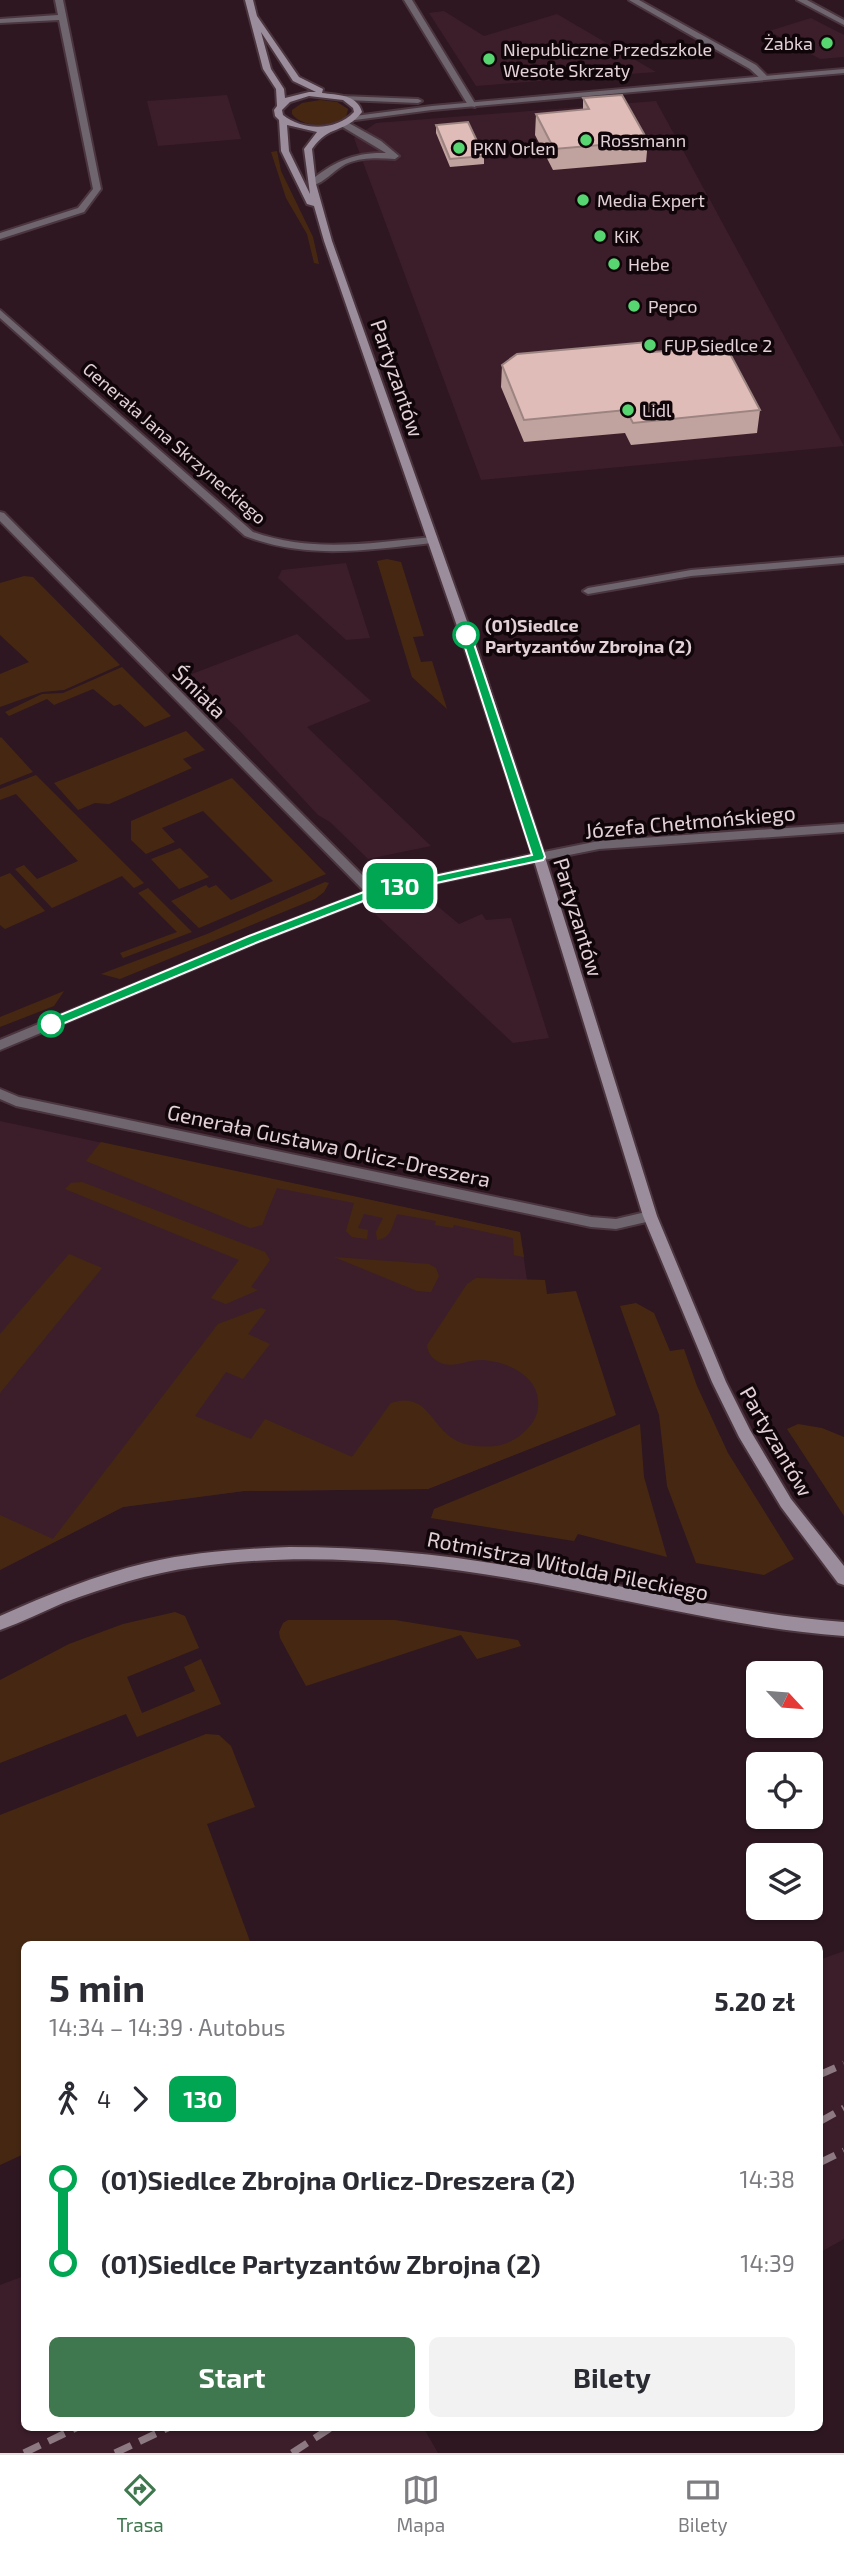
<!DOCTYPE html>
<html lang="pl">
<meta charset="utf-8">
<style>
body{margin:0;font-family:"Exo 2",sans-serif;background:#f2f2f3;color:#2b2b33;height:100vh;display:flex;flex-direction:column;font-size:26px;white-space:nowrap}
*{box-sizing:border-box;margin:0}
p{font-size:23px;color:#7c7c81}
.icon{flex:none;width:38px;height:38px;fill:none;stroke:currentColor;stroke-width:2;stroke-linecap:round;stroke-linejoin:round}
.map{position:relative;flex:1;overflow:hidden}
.side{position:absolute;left:21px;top:1941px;width:802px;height:490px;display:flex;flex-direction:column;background:#fff;border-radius:10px;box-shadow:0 2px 5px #0004}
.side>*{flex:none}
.badge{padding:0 14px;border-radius:10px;font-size:24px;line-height:46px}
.needle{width:46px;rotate:116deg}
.fabs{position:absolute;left:746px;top:1661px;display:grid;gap:14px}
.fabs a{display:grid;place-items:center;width:77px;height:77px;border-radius:10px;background:#fff;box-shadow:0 2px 5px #0004;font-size:35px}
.map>.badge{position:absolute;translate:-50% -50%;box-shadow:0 0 0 4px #fff}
.legs{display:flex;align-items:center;gap:10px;height:77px;padding:0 28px;font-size:23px}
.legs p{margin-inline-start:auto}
.head{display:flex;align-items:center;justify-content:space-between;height:119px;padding:0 28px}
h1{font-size:38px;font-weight:700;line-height:52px}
.cta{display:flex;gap:14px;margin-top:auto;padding:14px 28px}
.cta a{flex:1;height:80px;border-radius:10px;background:#3f774e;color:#fff;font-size:28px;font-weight:700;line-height:80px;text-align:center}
.cta a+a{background:#f2f2f3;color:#2b2b33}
ul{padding:0 28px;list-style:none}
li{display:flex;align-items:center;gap:24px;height:84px;font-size:26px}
li i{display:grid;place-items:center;width:10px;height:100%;margin:0 9px;background:currentColor}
li i::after{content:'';width:18px;height:18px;margin:-9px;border:5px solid;border-radius:50%;background:#fff}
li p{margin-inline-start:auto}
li:first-child i{background:linear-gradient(#0000 50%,currentColor 0)}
li:last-child i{background:linear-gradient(currentColor 50%,#0000 0)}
.tab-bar{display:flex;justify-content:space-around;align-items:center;height:98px;border-top:2px solid #e1e1e2;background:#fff;font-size:19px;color:#7c7c81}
.tab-bar a{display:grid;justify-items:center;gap:4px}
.tab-bar .on{color:#3f774e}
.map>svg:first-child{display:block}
.built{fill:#3c1e2b}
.green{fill:#462812}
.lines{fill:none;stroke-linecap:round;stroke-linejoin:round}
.minor-casing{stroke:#4b353e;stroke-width:4}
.tertiary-casing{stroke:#4b353e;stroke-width:4}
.secondary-casing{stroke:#4b353e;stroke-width:4}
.minor{fill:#6e656f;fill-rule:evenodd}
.tertiary{fill:#6e656f;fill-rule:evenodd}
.secondary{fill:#9b8d9c;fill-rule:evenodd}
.rail{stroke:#8d7981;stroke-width:7;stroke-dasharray:18 9;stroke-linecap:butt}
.wall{fill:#c0a29e}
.building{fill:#dfbcb8;stroke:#9c8481;stroke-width:2}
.line-1{fill:#00a651;stroke:#fff;stroke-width:2}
.poi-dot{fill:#57d570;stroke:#10060a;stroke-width:2.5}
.stop-1-dot{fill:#fff;stroke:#00a651;stroke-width:3.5}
.labels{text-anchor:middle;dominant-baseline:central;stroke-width:7;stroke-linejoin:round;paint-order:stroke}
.far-poi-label{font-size:18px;fill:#e2d1d7;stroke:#10060a;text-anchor:start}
.far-street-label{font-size:18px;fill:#e2d1d7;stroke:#10060a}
.far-stop-label{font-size:18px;font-weight:bold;fill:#e2d1d7;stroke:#10060a;text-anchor:start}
.street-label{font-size:21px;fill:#e2d1d7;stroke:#10060a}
</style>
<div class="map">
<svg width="844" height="2453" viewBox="0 0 844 2453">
<rect width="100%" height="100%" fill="#2e1721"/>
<path class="built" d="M 444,11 L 484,36 L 557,14 L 656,72 L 476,86 L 429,13 Z
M 811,18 L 844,35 L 844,57 L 820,59 L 769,31 Z
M 227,95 L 241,139 L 158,146 L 147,101 Z
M 656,101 L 844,446 L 481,480 L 354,138 L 376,123 Z
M 346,563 L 370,638 L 346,640 L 278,578 L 282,570 Z
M 297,634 L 371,701 L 307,727 L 431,846 L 368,859 L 330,822 L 318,815 L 237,728 L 184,677 Z
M 429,899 L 459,924 L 482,914 L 486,920 L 511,918 L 549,1038 L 513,1043 L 374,913 Z
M 0,1121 L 520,1232 L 529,1294 L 607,1418 L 428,1489 L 244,1491 L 123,1507 L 0,1570 Z
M 844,1951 L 844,2239 L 819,2253 L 819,1960 Z
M 24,2276 L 24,2427 L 423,2427 L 438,2453 L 0,2453 L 0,2285 Z"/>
<path class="green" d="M 320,100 L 337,102 L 348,109 L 346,117 C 331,127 304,129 292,114 L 292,110 L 302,103 Z
M 277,151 L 281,171 L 313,237 L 319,264 L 314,263 L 307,234 L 286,198 L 271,152 Z
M 387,559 L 401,562 L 424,636 L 413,637 L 421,662 L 432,661 L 447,709 L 412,677 L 377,561 Z
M 24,576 L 33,577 L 120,665 L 64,690 L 42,692 L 0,707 L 0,674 L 29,662 L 0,635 L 0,583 Z
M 122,667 L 171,716 L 145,727 L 120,704 L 114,706 L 93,689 L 54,705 L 47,699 L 9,716 L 5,712 L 42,694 L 63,693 Z
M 186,731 L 205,750 L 183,759 L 192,768 L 109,804 L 95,803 L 78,810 L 54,783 Z
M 1,737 L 33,772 L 0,785 L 0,738 Z
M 36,775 L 144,883 L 134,888 L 122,876 L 52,908 L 15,869 L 24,865 L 37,879 L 78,861 L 16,794 L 0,800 L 0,789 Z
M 232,778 L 326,874 L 199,928 L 171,901 L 206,885 L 209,888 L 216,885 L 231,900 L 273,881 L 203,811 L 162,828 L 175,842 L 146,854 L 131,840 L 131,821 Z
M 180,848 L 209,877 L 179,889 L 151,859 Z
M 10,873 L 45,911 L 5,929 L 0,925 L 0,877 Z
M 325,882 L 329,883 L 324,892 L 315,899 L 120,979 L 101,974 L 207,934 Z
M 148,888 L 192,932 L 123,958 L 120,953 L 177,932 L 138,893 Z
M 64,991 L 54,1006 L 0,1027 L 0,1017 Z
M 101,1142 L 520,1232 L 524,1257 L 514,1255 L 513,1238 L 454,1225 L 453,1228 L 435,1225 L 436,1221 L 397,1214 C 392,1225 392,1238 377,1240 L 376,1232 L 383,1218 L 364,1214 L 358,1228 L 368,1230 L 367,1239 L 352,1237 L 346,1231 L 354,1203 L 277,1188 L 262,1225 L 250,1228 L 86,1161 Z
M 82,1182 L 265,1252 L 270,1260 L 251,1287 L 258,1290 L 226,1304 L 211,1298 L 239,1260 L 65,1189 L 71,1183 Z
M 69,1254 L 102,1268 L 0,1393 L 0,1334 Z
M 334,1257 L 429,1264 L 436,1268 L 439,1276 L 431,1292 L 417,1291 Z
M 476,1278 L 545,1280 L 547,1294 L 576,1291 L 616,1415 L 428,1489 L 244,1491 L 123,1507 L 0,1570 L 0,1515 L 53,1539 L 218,1324 L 261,1308 L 266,1310 L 248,1334 L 270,1344 L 243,1379 L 226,1372 L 195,1416 L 251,1439 L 265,1419 L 352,1457 L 391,1403 C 433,1389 430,1438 469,1445 C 492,1449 512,1446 528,1428 C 538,1418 540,1407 537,1394 C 532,1372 501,1360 481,1360 C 467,1360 457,1367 444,1364 C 434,1361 428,1355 427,1345 L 467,1284 Z
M 636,1303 L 654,1313 L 670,1351 L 684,1349 L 697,1386 L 728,1453 L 794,1559 L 764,1575 L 696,1563 L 667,1486 L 659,1415 L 620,1306 Z
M 640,1424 L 644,1477 L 667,1557 L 578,1534 L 574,1541 L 431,1518 L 434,1509 Z
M 798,1424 L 822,1428 L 844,1437 L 844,1516 L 787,1429 Z
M 175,1612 L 185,1616 L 199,1648 L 127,1677 L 142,1713 L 195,1691 L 184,1667 L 201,1659 L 221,1704 L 137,1737 L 126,1714 L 0,1763 L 0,1680 L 69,1644 L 123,1624 Z
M 288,1620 L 395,1620 L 518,1640 L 521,1646 L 477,1659 L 461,1635 L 306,1686 L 280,1638 L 279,1632 L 283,1623 Z
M 206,1734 L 219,1735 L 231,1746 L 255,1807 L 207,1824 L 251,1944 L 24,1944 L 24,2154 L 0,2165 L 0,1815 Z"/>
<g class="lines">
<g class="minor-casing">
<path id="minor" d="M 55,0 L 63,0 L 101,189 L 84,212 L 0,239 L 0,233 L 78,208 L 93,189 L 59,20 L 0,23 L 0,19 L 58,15 Z
M 404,0 L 412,0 L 476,105 L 475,107 L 468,105 Z
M 629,0 L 639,0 L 756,65 L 769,78 L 762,80 L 750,69 Z
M 797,0 L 807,0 L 844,20 L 844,25 Z
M 341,122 L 347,122 L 381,141 L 399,156 L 395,159 C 380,158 363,157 348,163 C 335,168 322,186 309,186 L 309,182 C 333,162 354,152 386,153 L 341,126 Z
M 0,310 L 253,532 C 312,553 371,543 432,537 L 437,540 L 432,543 C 366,550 309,560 245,536 L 0,318 Z
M 0,512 L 4,513 L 377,890 L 379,893 L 377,896 L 369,896 L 0,521 Z
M 844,557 L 844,563 L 691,576 L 588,594 L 583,591 L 588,588 L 691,570 Z
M 844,824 L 844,832 L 599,849 L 539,861 L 533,857 L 539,853 L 599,841 Z
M 0,1089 L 19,1097 L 591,1217 L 616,1219 L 650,1211 L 657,1216 L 655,1220 L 616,1229 L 591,1227 L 16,1106 L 0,1099 Z"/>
</g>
<g class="tertiary-casing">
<path id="tertiary" d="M 844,69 L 844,73 L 432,110 L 355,120 L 351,118 L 355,116 L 432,106 Z
M 342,96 L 418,99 L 422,101 L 418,103 L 345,100 L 342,100 Z
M 539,853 L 545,857 L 543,860 L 376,896 L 258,942 L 0,1050 L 0,1040 L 250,936 L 369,890 Z"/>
</g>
<g class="secondary-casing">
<path id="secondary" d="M 245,0 L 253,0 L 257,16 L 299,77 L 323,89 L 322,93 C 337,95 357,94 362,112 C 345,134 329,124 312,149 L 316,184 L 332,241 L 480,658 L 545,857 L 657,1216 L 726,1382 L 750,1430 L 791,1499 L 844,1566 L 844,1585 L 838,1583 L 781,1507 L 739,1437 L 712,1382 L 643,1216 L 533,857 L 468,658 L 324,241 L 314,206 L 307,204 L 281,151 L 279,120 L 275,116 L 274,110 L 277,106 L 276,89 L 263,69 ZM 261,32 L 293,81 L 316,92 L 309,92 L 285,98 L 284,89 L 271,69 ZM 309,96 L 343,100 L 353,108 L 354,112 C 336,131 303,131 283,115 L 282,110 L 290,102 ZM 287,125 L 317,132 L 304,149 L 310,194 L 289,151 Z
M 289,1547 C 370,1547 449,1555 528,1569 C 634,1587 737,1614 844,1622 L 844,1636 C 750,1629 660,1607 568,1589 C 446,1565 319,1549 195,1567 C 150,1573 106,1587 63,1603 C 42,1612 22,1622 0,1630 L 0,1616 C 47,1595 96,1575 146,1563 C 193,1552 241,1549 289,1547 Z"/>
</g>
<use href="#minor" class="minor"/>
<use href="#tertiary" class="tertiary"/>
<use href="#secondary" class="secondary"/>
<path class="rail" d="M 819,2075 L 844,2064
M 819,2122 L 844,2108
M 819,2163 L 844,2151
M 24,2453 L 78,2427
M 115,2453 L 170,2427
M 292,2453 L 332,2427"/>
</g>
<path class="wall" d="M 583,98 L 648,141 L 646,162 L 553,170 L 535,135 L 536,114 L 583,110 Z
M 436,125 L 484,156 L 484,164 L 450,167 L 436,133 Z
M 653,352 L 760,410 L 757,433 L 631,445 L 625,433 L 524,442 L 501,387 L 502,365 Z"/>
<path class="building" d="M 622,95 L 648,141 L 554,149 L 536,114 L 589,109 L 583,98 Z
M 468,122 L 484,156 L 450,159 L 436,125 Z
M 648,342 L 653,352 L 726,346 L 760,410 L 633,423 L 626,410 L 524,420 L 502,365 L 517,354 Z"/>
<path class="line-1" d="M 466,632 L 471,635 L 545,857 L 543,860 L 376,896 L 258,942 L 55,1027 L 46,1027 L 46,1021 L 249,936 L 369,890 L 532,855 L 461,635 Z"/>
<g class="poi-dot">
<circle cx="827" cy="43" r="7"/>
<circle cx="489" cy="59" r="7"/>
<circle cx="586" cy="140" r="7"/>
<circle cx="459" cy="148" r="7"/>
<circle cx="583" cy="200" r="7"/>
<circle cx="600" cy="236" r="7"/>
<circle cx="614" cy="264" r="7"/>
<circle cx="634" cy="306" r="7"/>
<circle cx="650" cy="345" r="7"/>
<circle cx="628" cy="410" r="7"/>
</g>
<g class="stop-1-dot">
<circle cx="466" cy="635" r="12"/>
<circle cx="51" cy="1024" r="12"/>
</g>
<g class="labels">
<g class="far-poi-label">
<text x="813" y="43" text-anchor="end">Żabka</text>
<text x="503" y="49">Niepubliczne Przedszkole<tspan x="503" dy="21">Wesołe Skrzaty</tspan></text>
<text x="600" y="140">Rossmann</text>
<text x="473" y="148">PKN Orlen</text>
<text x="597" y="200">Media Expert</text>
<text x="614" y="236">KiK</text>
<text x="628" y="264">Hebe</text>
<text x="648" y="306">Pepco</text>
<text x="664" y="345">FUP Siedlce 2</text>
<text x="642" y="410">Lidl</text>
</g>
<g class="far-street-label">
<text transform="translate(175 443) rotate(41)">Generała Jana Skrzyneckiego</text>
</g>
<g class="far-stop-label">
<text x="485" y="625">(01)Siedlce<tspan x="485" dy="21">Partyzantów Zbrojna (2)</tspan></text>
</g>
<g class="street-label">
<text transform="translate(398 378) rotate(71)">Partyzantów</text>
<text transform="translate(200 691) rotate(45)">Śmiała</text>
<text transform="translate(690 821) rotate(-5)">Józefa Chełmońskiego</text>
<text transform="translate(579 917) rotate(73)">Partyzantów</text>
<text transform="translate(329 1145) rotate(12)">Generała Gustawa Orlicz-Dreszera</text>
<text transform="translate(777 1441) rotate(60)">Partyzantów</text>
<text transform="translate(568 1565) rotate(11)">Rotmistrza Witolda Pileckiego</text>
</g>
</g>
</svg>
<div class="fabs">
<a><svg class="needle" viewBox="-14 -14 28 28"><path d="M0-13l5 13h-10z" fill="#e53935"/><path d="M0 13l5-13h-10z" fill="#7c7c81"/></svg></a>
<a><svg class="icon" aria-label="locate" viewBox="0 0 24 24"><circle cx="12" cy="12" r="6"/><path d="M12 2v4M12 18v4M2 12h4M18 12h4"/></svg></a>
<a><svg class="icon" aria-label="layers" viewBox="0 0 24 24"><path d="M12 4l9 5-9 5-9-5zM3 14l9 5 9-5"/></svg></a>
</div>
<b class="badge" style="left:400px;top:886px;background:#00a651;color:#fff">130</b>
<section class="side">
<div class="head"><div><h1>5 min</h1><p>14:34 – 14:39 · Autobus</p></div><b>5.20 zł</b></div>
<div class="legs"><svg class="icon" aria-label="walk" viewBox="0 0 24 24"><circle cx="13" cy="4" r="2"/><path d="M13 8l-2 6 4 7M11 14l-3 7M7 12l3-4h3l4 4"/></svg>4<svg class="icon" aria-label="forward" viewBox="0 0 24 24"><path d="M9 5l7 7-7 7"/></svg><b class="badge" style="background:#00a651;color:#fff">130</b></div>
<ul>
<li><i style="color:#00a651"></i><b>(01)Siedlce Zbrojna Orlicz-Dreszera (2)</b><p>14:38</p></li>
<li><i style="color:#00a651"></i><b>(01)Siedlce Partyzantów Zbrojna (2)</b><p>14:39</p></li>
</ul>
<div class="cta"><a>Start</a><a>Bilety</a></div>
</section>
</div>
<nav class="tab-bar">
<a class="on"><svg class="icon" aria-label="directions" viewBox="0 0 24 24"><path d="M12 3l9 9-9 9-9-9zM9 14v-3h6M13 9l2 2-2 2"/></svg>Trasa</a>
<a><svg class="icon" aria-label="map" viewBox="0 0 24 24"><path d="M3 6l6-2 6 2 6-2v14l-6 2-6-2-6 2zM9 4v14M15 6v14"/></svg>Mapa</a>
<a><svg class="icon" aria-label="tickets" viewBox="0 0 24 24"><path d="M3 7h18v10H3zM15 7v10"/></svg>Bilety</a>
</nav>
